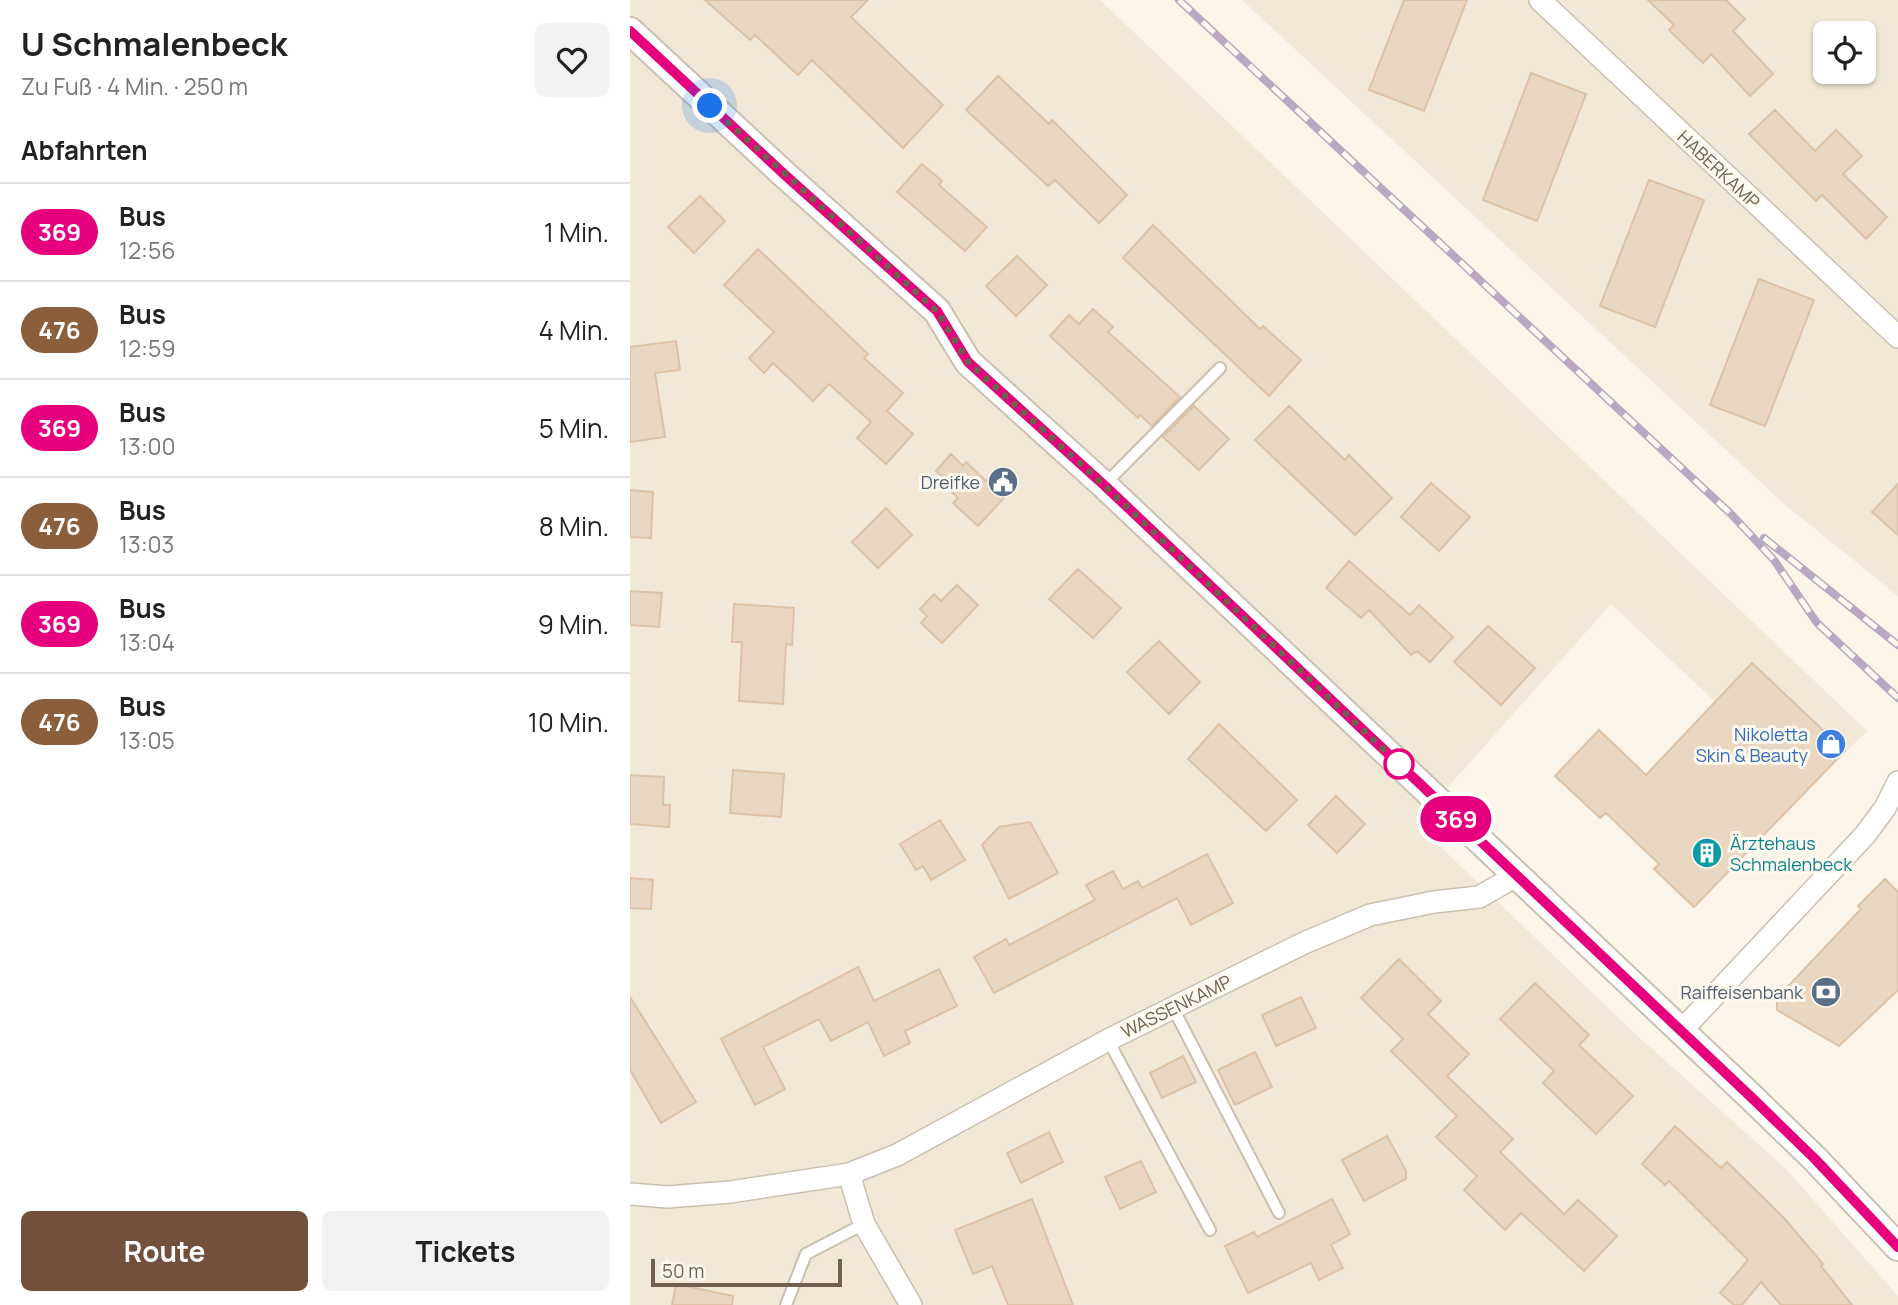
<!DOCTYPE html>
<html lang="de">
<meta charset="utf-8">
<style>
body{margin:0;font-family:Manrope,sans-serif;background:#f2f2f2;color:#222;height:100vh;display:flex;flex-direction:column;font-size:26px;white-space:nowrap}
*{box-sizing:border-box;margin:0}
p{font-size:23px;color:#767676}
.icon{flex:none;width:38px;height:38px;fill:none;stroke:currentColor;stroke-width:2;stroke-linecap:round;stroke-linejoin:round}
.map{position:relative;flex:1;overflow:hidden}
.drawer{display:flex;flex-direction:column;background:#fff;width:630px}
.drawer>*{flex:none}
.badge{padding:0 14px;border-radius:23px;font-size:24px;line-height:46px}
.fabs{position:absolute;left:1183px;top:21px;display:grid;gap:14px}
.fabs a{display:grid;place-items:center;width:63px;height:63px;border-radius:10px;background:#fff;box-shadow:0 2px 5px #0004;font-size:35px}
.scale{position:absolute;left:21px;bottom:18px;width:191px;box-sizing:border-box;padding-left:7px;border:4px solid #71604f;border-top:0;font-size:19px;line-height:24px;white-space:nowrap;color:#71604f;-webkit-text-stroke:5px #fdf9ee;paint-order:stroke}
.you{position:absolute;width:35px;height:35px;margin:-18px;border:5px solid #fff;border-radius:50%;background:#1a73e8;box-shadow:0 0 0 10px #1a73e833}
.map>.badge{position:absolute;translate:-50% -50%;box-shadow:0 0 0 4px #fff}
h2{padding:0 21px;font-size:26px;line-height:63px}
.round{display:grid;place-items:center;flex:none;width:74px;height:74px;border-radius:10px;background:#f2f2f2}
.summary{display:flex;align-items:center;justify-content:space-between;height:119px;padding:0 21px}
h1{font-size:33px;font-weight:700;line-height:52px}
.action{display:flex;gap:14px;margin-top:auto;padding:14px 21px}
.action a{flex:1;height:80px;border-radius:10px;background:#73503c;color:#fff;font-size:28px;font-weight:700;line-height:80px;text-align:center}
.action a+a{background:#f2f2f2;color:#222}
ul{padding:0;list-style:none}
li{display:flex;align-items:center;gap:21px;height:98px;padding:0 21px;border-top:2px solid #e0e0e0}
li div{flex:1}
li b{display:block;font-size:26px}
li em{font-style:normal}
li .badge{min-width:77px;font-weight:700;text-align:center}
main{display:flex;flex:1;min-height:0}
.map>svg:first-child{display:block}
.residential{fill:#f1e8d7;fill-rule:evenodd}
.building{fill:#ead7c1;stroke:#ddc2a5;stroke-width:2}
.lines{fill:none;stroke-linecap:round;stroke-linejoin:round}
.service-casing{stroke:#cbbfaf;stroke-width:14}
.minor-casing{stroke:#cbbfaf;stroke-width:24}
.tertiary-casing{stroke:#cbbfaf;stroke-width:30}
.service{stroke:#fff;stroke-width:10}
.minor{stroke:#fff;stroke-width:21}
.tertiary{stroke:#fff;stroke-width:26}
.rail-casing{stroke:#baa7c2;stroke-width:8}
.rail{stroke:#fdf9ee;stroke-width:5;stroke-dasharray:16;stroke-linecap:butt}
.line-casing{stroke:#fff;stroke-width:16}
.line{stroke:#e6007e;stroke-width:10}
.walk{stroke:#71604f;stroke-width:7;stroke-dasharray:0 12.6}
.stop-dot{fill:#fff;stroke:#e6007e;stroke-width:3.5}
.labels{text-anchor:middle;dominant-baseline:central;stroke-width:6;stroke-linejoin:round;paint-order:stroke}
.street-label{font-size:18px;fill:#71604f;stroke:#fdf9ee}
.service-label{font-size:18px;fill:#4e5e75;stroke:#fdf9ee;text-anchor:end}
.shop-label{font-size:18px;fill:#366cbe;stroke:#fdf9ee;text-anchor:end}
.culture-label{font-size:18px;fill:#0d838f;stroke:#fdf9ee;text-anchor:start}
</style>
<main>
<section class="drawer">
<div class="summary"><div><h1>U Schmalenbeck</h1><p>Zu Fuß · 4 Min. · 250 m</p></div><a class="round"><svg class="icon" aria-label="heart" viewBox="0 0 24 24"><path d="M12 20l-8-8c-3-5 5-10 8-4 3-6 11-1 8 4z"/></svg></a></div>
<h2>Abfahrten</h2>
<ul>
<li><span class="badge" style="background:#e6007e;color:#fff">369</span><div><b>Bus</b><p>12:56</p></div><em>1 Min.</em></li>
<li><span class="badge" style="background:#8b5e3c;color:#fff">476</span><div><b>Bus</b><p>12:59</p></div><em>4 Min.</em></li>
<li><span class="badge" style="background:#e6007e;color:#fff">369</span><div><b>Bus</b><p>13:00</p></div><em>5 Min.</em></li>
<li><span class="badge" style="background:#8b5e3c;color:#fff">476</span><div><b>Bus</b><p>13:03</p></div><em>8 Min.</em></li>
<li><span class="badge" style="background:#e6007e;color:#fff">369</span><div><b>Bus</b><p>13:04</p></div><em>9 Min.</em></li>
<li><span class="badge" style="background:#8b5e3c;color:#fff">476</span><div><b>Bus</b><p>13:05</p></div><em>10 Min.</em></li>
</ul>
<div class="action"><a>Route</a><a>Tickets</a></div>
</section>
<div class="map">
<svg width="1268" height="1305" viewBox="0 0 1268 1305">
<rect width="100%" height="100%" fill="#faf5e8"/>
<path class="residential" d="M 0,0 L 470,0 L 1237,731 L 1178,789 L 981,604 L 786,823 L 1001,1030 L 1156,1169 L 1268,1296 L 1268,1305 L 0,1305 Z
M 612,0 L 1268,0 L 1268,596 L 1154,504 ZM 1195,33 L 1234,33 L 1234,72 L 1195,72 Z"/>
<path class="building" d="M 75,0 L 238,0 L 221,17 L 313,105 L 273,148 L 182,60 L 168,75 L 125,35 L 120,40 Z
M 774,0 L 837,0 L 794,111 L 739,90 Z
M 1018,0 L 1096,0 L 1115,19 L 1103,31 L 1143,74 L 1120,96 L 1081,54 L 1073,63 L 1039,30 L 1044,25 Z
M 901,73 L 956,94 L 907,221 L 853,200 Z
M 368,76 L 419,124 L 422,120 L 497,195 L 469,223 L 425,180 L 418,186 L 336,110 Z
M 1145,110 L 1185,151 L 1206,130 L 1232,156 L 1213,174 L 1257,217 L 1236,239 L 1192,195 L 1186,201 L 1119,134 Z
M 292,164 L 312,181 L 309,185 L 357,227 L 335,251 L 267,192 Z
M 1019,180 L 1074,200 L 1025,327 L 970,306 Z
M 70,196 L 95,221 L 64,253 L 38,227 Z
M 523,225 L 630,329 L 633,326 L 671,360 L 639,396 L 493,258 Z
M 128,249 L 238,354 L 234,358 L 273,393 L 257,411 L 283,434 L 256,464 L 227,438 L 241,422 L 199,384 L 183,401 L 143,363 L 134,373 L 119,358 L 144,332 L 94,285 Z
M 387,256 L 417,285 L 386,316 L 356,286 Z
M 1129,279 L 1184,300 L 1135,426 L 1080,405 Z
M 463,309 L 483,327 L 478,332 L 550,397 L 522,426 L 510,415 L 508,418 L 420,336 L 439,315 L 449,324 Z
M 46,341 L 50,370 L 25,373 L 35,437 L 0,442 L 0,347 Z
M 564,406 L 599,439 L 569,470 L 533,437 Z
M 659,406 L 715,460 L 719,455 L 762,498 L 725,535 L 625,440 Z
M 321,454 L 333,466 L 336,462 L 356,481 L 366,470 L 384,487 L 348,526 L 323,503 L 328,498 L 314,485 L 317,481 L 306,471 Z
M 801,483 L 840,517 L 809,551 L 771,517 Z
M 1268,484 L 1268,535 L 1242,512 Z
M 0,490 L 23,492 L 21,538 L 0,537 Z
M 256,508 L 282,535 L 248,568 L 222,542 Z
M 719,561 L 780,615 L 789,605 L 823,637 L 800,662 L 787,651 L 781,655 L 739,610 L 731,618 L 696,588 Z
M 448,569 L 491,608 L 463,638 L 419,599 Z
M 327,585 L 348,605 L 312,643 L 291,623 L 297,616 L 290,609 L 304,594 L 311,601 Z
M 0,591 L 32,593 L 29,627 L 0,625 Z
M 104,604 L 164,608 L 162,645 L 156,644 L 153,704 L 109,701 L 112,642 L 102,642 Z
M 858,626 L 905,668 L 871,705 L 824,662 Z
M 529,641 L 570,682 L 539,714 L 497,672 Z
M 1122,663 L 1215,751 L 1064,907 L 1024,869 L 1029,864 L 976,813 L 970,818 L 925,776 L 969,730 L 1016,775 Z
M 589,724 L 667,800 L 636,831 L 558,759 Z
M 103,770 L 154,774 L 151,817 L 100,813 Z
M 0,775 L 34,777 L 33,805 L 40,805 L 39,827 L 0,824 Z
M 706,796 L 735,824 L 707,853 L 678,825 Z
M 310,820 L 335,860 L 301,880 L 293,866 L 286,870 L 270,844 Z
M 400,822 L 428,873 L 379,899 L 352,845 L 369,827 Z
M 577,854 L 603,903 L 561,925 L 547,898 L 364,993 L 344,957 L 376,939 L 379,945 L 465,900 L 456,885 L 483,871 L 493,889 L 508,881 L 512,888 Z
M 0,878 L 23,880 L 21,909 L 0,908 Z
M 1255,879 L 1268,892 L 1268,990 L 1209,1046 L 1147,1010 L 1147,998 L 1231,909 L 1228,906 Z
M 769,959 L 811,1001 L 798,1014 L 839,1054 L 817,1076 L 883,1139 L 870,1152 L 934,1214 L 948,1200 L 987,1236 L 954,1271 L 891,1213 L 875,1230 L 834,1190 L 847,1176 L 806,1137 L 827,1116 L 761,1051 L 773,1039 L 731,998 Z
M 228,967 L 244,1001 L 309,969 L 327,1006 L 275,1031 L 280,1043 L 254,1056 L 238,1022 L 201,1041 L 189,1019 L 133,1047 L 155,1089 L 125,1105 L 91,1039 Z
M 905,983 L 959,1035 L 949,1045 L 1003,1096 L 966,1134 L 913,1083 L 924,1071 L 870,1019 Z
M 0,997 L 66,1102 L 31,1123 L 0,1070 Z
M 671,997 L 686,1028 L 646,1046 L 632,1015 Z
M 625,1052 L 642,1087 L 605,1105 L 588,1070 Z
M 553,1056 L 566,1082 L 532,1098 L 520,1073 Z
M 1045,1126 L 1091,1168 L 1097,1162 L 1154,1218 L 1193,1264 L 1191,1266 L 1222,1305 L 1151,1305 L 1131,1282 L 1112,1305 L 1104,1305 L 1090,1293 L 1118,1260 L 1039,1181 L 1035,1185 L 1012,1164 Z
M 419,1132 L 433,1162 L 391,1183 L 377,1153 Z
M 757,1136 L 776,1171 L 776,1179 L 734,1201 L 712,1160 Z
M 511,1161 L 526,1192 L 490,1209 L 475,1177 Z
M 402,1199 L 426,1261 L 443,1305 L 378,1305 L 362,1266 L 343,1274 L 325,1230 Z
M 702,1199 L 720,1234 L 701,1245 L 713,1268 L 689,1280 L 681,1263 L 618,1293 L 595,1246 L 624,1232 L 627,1237 Z
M 46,1284 L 103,1296 L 102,1305 L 42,1305 Z"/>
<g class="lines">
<g class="service-casing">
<path id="service" d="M 474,485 L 590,368
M 543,1008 L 649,1213
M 478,1040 L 580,1230
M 156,1305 L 176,1254 L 234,1224"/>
</g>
<g class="minor-casing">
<path id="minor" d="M 910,0 L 1268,337
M 1051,1031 L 1235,835 L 1255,808 L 1268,782
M 219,1174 L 234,1224 L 281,1305
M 0,1194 L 37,1197 L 100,1192 L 219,1174 L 267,1155 L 478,1040 L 674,943 L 740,915 L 804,902 L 849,897 L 886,876"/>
</g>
<g class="tertiary-casing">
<path id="tertiary" d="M 0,31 L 155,175 L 307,311 L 338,362 L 474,485 L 1120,1096 L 1185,1159 L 1268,1247"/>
</g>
<use href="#service" class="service"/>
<use href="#minor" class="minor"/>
<use href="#tertiary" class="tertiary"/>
<g class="rail-casing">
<path id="rail" d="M 549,0 L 1101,514 L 1144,560 L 1187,623 L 1268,698
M 1134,538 L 1268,645"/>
</g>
<use href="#rail" class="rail"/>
</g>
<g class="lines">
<g class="line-casing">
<path id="line" d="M 0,31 L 155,175 L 307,311 L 338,362 L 474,485 L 1120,1096 L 1185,1159 L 1268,1247"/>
</g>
<use href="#line" class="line"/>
<path class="walk" d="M 80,106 L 307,311 L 338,362 L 474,485 L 769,764"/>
</g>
<defs>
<g id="civic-disc" transform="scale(1.575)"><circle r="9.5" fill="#5c6f8a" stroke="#fdf9ee"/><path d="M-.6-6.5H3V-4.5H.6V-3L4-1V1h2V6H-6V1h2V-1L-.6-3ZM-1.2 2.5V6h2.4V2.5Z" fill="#fff"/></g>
<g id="shop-disc" transform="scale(1.575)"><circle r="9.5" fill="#3f7fe0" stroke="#fdf9ee"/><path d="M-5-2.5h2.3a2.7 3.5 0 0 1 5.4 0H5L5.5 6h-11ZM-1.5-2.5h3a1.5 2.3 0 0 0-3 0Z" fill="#fff"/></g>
<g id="building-disc" transform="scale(1.575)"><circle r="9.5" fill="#0f9aa8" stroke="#fdf9ee"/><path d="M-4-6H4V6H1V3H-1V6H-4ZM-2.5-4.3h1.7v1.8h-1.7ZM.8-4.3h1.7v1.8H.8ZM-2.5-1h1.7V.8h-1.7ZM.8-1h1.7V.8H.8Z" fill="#fff"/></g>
<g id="bank-disc" transform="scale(1.575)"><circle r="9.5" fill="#5c6f8a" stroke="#fdf9ee"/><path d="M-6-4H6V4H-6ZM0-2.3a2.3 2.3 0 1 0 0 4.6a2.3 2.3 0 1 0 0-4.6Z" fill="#fff"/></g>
</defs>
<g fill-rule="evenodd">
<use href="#civic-disc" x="373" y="482"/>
<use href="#shop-disc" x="1201" y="744"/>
<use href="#building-disc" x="1077" y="853"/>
<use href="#bank-disc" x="1196" y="992"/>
</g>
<circle class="stop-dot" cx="769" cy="764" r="14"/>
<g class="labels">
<g class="street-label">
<text transform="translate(1089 169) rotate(43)">HABERKAMP</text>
<text transform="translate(546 1006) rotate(-26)">WASSENKAMP</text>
</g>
<g class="service-label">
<text x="350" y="482">Dreifke</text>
<text x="1173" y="992">Raiffeisenbank</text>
</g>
<g class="shop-label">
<text x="1178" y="734">Nikoletta<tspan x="1178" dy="21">Skin &amp; Beauty</tspan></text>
</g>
<g class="culture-label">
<text x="1100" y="843">Ärztehaus<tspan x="1100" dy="21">Schmalenbeck</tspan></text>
</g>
</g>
</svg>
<div class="fabs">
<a><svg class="icon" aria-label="locate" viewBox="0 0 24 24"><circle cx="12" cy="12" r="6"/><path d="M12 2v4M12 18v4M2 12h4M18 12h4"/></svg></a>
</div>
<div class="scale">50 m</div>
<div class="you" style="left:80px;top:106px"></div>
<b class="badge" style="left:826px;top:819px;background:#e6007e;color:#fff">369</b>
</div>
</main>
